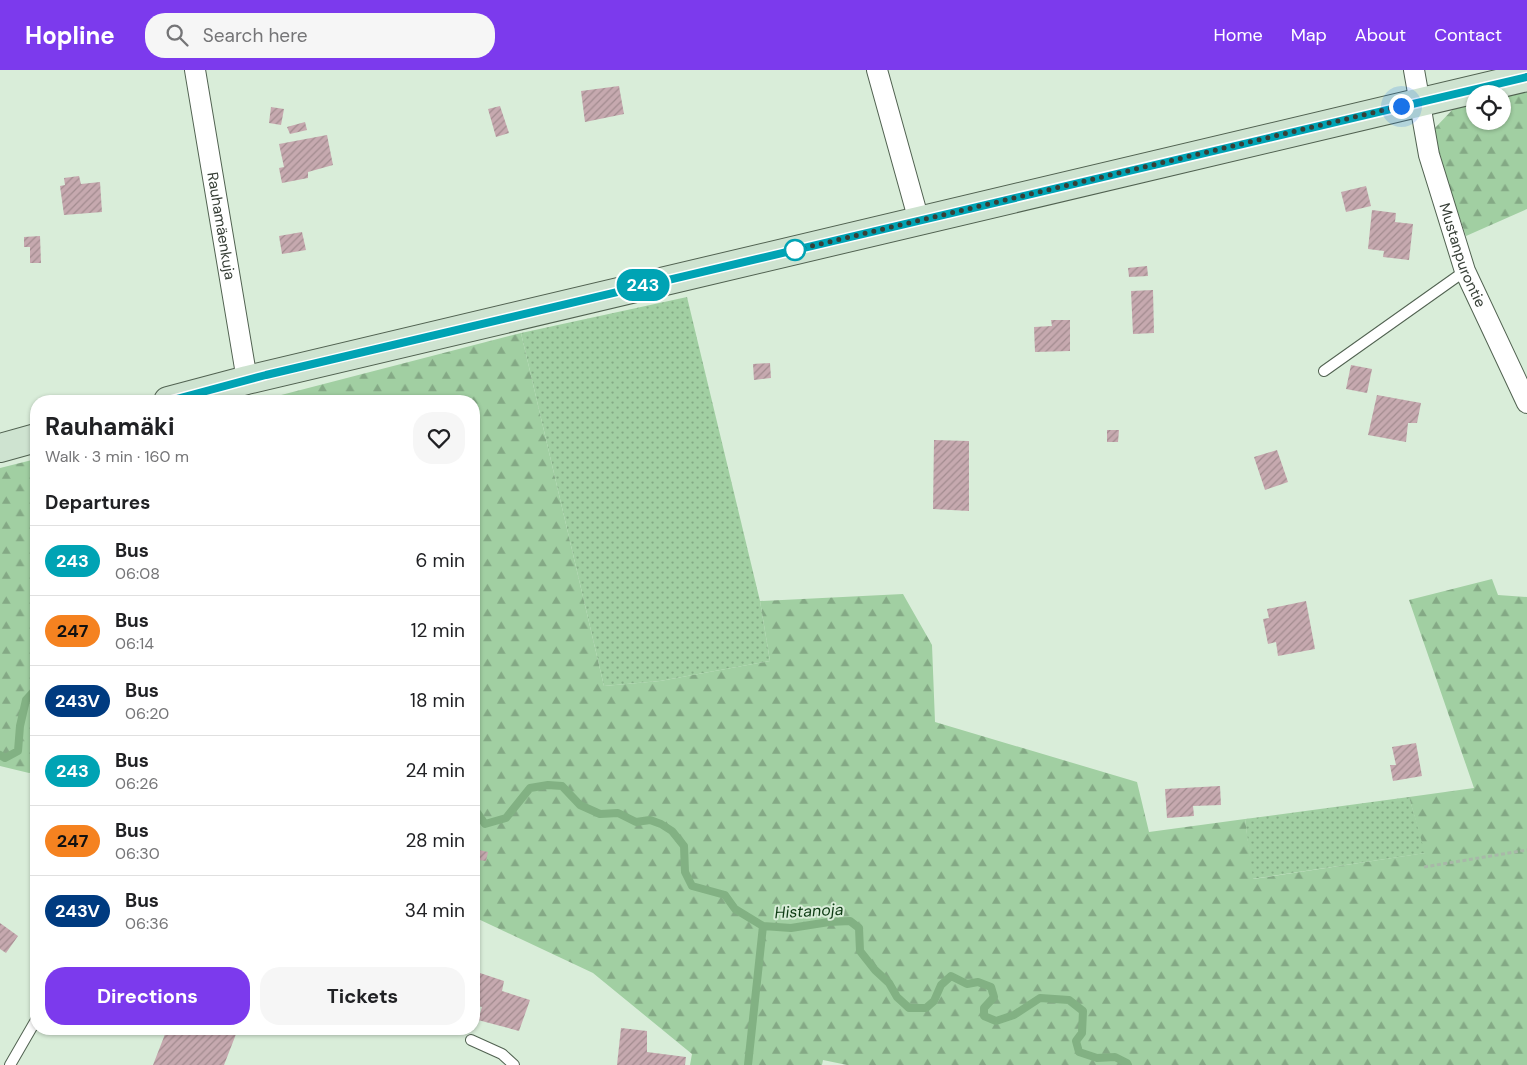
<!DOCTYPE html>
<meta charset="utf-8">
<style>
body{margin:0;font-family:"DM Sans",sans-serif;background:#f6f6f6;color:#202124;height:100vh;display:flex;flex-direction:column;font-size:19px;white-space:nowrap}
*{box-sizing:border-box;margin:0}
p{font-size:16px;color:#757577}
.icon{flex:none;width:28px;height:28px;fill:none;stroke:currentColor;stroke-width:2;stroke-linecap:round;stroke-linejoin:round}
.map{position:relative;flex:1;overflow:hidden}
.panel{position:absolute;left:30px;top:325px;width:450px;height:640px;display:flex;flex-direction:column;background:#fff;border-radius:20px;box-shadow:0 1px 4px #0004}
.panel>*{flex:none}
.badge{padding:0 10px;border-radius:16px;font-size:18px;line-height:32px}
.tools{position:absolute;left:1466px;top:15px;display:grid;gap:10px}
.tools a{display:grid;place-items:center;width:45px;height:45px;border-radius:50%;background:#fff;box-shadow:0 1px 4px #0004;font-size:25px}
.you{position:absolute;width:25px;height:25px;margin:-12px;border:4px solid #fff;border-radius:50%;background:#1a73e8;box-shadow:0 0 0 8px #1a73e833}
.map>.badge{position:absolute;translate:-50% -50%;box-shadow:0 0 0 2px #fff}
h2{padding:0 15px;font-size:19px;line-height:45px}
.round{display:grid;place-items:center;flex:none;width:52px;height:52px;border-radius:20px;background:#f6f6f6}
.head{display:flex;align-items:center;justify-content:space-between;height:85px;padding:0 15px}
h1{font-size:24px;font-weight:700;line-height:38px}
.action{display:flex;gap:10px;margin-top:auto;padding:10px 15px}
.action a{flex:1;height:58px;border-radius:20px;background:#7c3aed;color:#fff;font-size:20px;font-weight:700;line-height:58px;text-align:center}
.action a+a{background:#f6f6f6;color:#202124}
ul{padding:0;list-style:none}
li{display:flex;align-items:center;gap:15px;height:70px;padding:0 15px;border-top:1px solid #e0e0e0}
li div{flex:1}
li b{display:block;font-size:19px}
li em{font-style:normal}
li .badge{min-width:55px;font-weight:700;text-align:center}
header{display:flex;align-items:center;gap:30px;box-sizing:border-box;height:70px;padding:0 25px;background:#7c3aed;color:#fff}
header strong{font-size:24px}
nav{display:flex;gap:28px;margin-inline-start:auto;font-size:18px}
.search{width:350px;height:45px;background:#f6f6f6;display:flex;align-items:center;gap:12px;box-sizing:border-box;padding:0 18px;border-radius:20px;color:#757577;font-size:19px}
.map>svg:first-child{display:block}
.grass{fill:url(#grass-dots)}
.forest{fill:url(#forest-firs)}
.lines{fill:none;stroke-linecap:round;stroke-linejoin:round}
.stream{stroke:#82b183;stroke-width:8}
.building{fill:url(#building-hatch)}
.service-casing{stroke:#516251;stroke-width:12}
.minor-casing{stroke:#516251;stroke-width:22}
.secondary-casing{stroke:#516251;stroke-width:30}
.path{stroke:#a8b8a8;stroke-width:3;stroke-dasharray:4 2.5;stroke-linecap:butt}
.service{stroke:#fff;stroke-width:10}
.minor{stroke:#fff;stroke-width:20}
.secondary{stroke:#cee3d0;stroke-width:28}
.line-casing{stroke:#fff;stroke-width:11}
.line{stroke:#00a3b4;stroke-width:8}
.walk{stroke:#373f37;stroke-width:5;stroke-dasharray:0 9}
.stop-dot{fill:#fff;stroke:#00a3b4;stroke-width:2.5}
.labels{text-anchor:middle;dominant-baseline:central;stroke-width:4;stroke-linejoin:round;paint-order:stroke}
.street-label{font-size:15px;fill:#373f37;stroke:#d9edd9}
.water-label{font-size:16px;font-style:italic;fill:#0e3c14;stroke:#d9edd9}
</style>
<header>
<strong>Hopline</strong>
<div class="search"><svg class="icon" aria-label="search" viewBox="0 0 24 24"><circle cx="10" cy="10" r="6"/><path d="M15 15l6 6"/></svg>Search here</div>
<nav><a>Home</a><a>Map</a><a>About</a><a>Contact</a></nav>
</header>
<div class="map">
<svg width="1527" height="995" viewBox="0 0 1527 995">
<defs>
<pattern id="grass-dots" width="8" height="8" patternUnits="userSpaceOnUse" patternTransform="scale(1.25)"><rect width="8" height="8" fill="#a1cfa2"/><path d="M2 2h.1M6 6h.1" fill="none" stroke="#84a985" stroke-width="1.8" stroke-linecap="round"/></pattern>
<pattern id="forest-firs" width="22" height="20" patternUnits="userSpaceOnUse" patternTransform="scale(1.25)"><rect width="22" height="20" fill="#a1cfa2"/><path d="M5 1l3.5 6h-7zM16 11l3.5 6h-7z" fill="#84a985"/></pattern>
<pattern id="building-hatch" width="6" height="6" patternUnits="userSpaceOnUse" patternTransform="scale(1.25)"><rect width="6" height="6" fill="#c6a9af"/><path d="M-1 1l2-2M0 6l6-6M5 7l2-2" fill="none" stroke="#a28b8f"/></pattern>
</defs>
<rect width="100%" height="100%" fill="#d9edd9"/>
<path class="grass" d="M 687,227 L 760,531 L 770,591 L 660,611 L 604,616 L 521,263 Z
M 1409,727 L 1426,783 L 1252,809 L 1245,749 Z"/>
<path class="forest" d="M 1527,20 L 1527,139 L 1466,166 L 1435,76 L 1435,58 L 1454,38 L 1475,33 L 1475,51 L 1502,51 L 1503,26 Z
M 521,263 L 604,616 L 660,611 L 770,591 L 760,531 L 903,524 L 932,575 L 935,652 L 1137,712 L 1149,762 L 1245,749 L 1253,809 L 1425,783 L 1409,727 L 1474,718 L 1409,530 L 1492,509 L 1498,525 L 1527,527 L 1527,995 L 847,995 L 823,990 L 822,995 L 690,995 L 692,984 L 593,903 L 474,847 L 474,331 L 258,331 Z
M 36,389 L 36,702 L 29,703 L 0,696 L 0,398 Z"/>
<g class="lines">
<path class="stream" d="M 0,685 L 5,688 L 18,681 L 20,656 L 26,630 L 36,619
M 474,738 L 485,754 L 506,748 L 530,718 L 548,715 L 562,716 L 580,735 L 600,744 L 618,743 L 636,752 L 650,750 L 661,754 L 672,761 L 684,776 L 685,802 L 692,816 L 725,825 L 735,839 L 763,856 L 791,858 L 829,852 L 850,851 L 859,858 L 860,881 L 875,900 L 889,913 L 897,927 L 909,938 L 926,938 L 934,931 L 941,915 L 951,906 L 967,914 L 978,912 L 991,917 L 994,927 L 984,938 L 984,946 L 996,951 L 1014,945 L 1040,928 L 1069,930 L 1083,941 L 1082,963 L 1076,971 L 1079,982 L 1097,988 L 1115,987 L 1127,993 L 1128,995
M 748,995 L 763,856"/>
</g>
<path class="building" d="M 619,16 L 624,44 L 585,52 L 581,21 Z
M 500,36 L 509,63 L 496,67 L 488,39 Z
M 271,37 L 284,39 L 281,55 L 269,53 Z
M 305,52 L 307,60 L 290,64 L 287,57 Z
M 327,65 L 333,95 L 308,102 L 308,108 L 282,113 L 279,98 L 284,97 L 279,74 Z
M 79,106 L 81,114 L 100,112 L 102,142 L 64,145 L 60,116 L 65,115 L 64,108 Z
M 1366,116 L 1371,136 L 1346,142 L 1341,122 Z
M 1372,140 L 1396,143 L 1395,152 L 1413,154 L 1409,190 L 1383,187 L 1384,181 L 1368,179 Z
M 302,162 L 306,180 L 282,184 L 279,166 Z
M 40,166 L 41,193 L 30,193 L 30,177 L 24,177 L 24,167 Z
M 1147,196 L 1148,206 L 1129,207 L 1128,198 Z
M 1153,220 L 1154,263 L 1133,264 L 1131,221 Z
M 1051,250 L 1070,250 L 1070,281 L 1035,282 L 1034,257 L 1052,256 Z
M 770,293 L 771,308 L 754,310 L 753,294 Z
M 1351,295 L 1372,299 L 1367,323 L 1346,319 Z
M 1377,325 L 1421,333 L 1417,353 L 1408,353 L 1406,372 L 1368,365 Z
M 1107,360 L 1119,360 L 1118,372 L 1107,372 Z
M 934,370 L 969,371 L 969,441 L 933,439 Z
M 1277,380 L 1288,412 L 1265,420 L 1254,387 Z
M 1306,531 L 1315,579 L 1278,586 L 1276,572 L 1268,574 L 1263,549 L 1269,548 L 1267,539 Z
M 1416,673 L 1422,706 L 1393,711 L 1390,695 L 1396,695 L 1392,677 Z
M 1220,716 L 1221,735 L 1193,736 L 1194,746 L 1167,748 L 1165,719 Z
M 479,780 L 488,782 L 486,791 L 478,790 Z
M 0,853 L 18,866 L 6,883 L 0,879 Z
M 474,901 L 504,911 L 502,921 L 530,930 L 519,961 L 478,950 L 482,937 L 474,935 Z
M 621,958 L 647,961 L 647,982 L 686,987 L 685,995 L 617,995 Z
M 167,959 L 238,959 L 224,995 L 153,995 Z"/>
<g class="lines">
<g class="service-casing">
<path id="service" d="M 1324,301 L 1465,201
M 471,970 L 502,984 L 514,995
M 10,995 L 36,950"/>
</g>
<g class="minor-casing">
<g id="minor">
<path id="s1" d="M 195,0 L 247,310"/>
<path d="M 877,0 L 919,151"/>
<path id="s2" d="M 1414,0 L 1429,85 L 1465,201 L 1527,333"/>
</g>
</g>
<g class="secondary-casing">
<path id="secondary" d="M 168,331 L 247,310 L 1527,7
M 0,378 L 36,368"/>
</g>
<path class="path" d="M 1424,797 L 1527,780"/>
<use href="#service" class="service"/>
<use href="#minor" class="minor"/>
<use href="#secondary" class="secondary"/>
</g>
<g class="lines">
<g class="line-casing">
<path id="line" d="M 169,331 L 266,305 L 1527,7"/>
</g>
<use href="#line" class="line"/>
<path class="walk" d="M 795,180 L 1401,36"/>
</g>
<circle class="stop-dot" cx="795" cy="180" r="10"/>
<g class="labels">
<g class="street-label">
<text stroke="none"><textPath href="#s1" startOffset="158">Rauhamäenkuja</textPath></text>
<text stroke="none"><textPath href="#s2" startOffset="192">Mustanpurontie</textPath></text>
</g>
<g class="water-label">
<text transform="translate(809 841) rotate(-3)">Histanoja</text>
</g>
</g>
</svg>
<div class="tools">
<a><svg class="icon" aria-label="locate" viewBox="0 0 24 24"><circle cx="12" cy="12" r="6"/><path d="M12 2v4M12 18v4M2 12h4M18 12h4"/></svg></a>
</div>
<div class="you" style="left:1401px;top:36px"></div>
<b class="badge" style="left:643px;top:215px;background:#00a3b4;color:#fff">243</b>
<section class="panel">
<div class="head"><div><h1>Rauhamäki</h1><p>Walk · 3 min · 160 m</p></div><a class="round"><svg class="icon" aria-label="heart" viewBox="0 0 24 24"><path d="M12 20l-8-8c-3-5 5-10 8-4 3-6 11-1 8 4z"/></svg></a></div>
<h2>Departures</h2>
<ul>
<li><span class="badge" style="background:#00a3b4;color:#fff">243</span><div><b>Bus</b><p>06:08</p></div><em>6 min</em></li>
<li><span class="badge" style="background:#f58220;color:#111">247</span><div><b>Bus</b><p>06:14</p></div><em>12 min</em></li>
<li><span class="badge" style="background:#003b80;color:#fff">243V</span><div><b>Bus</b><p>06:20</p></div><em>18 min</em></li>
<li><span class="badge" style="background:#00a3b4;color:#fff">243</span><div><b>Bus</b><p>06:26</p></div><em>24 min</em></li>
<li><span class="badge" style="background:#f58220;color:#111">247</span><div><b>Bus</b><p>06:30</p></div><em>28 min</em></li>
<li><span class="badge" style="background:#003b80;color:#fff">243V</span><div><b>Bus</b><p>06:36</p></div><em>34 min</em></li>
</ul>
<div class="action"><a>Directions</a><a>Tickets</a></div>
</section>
</div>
